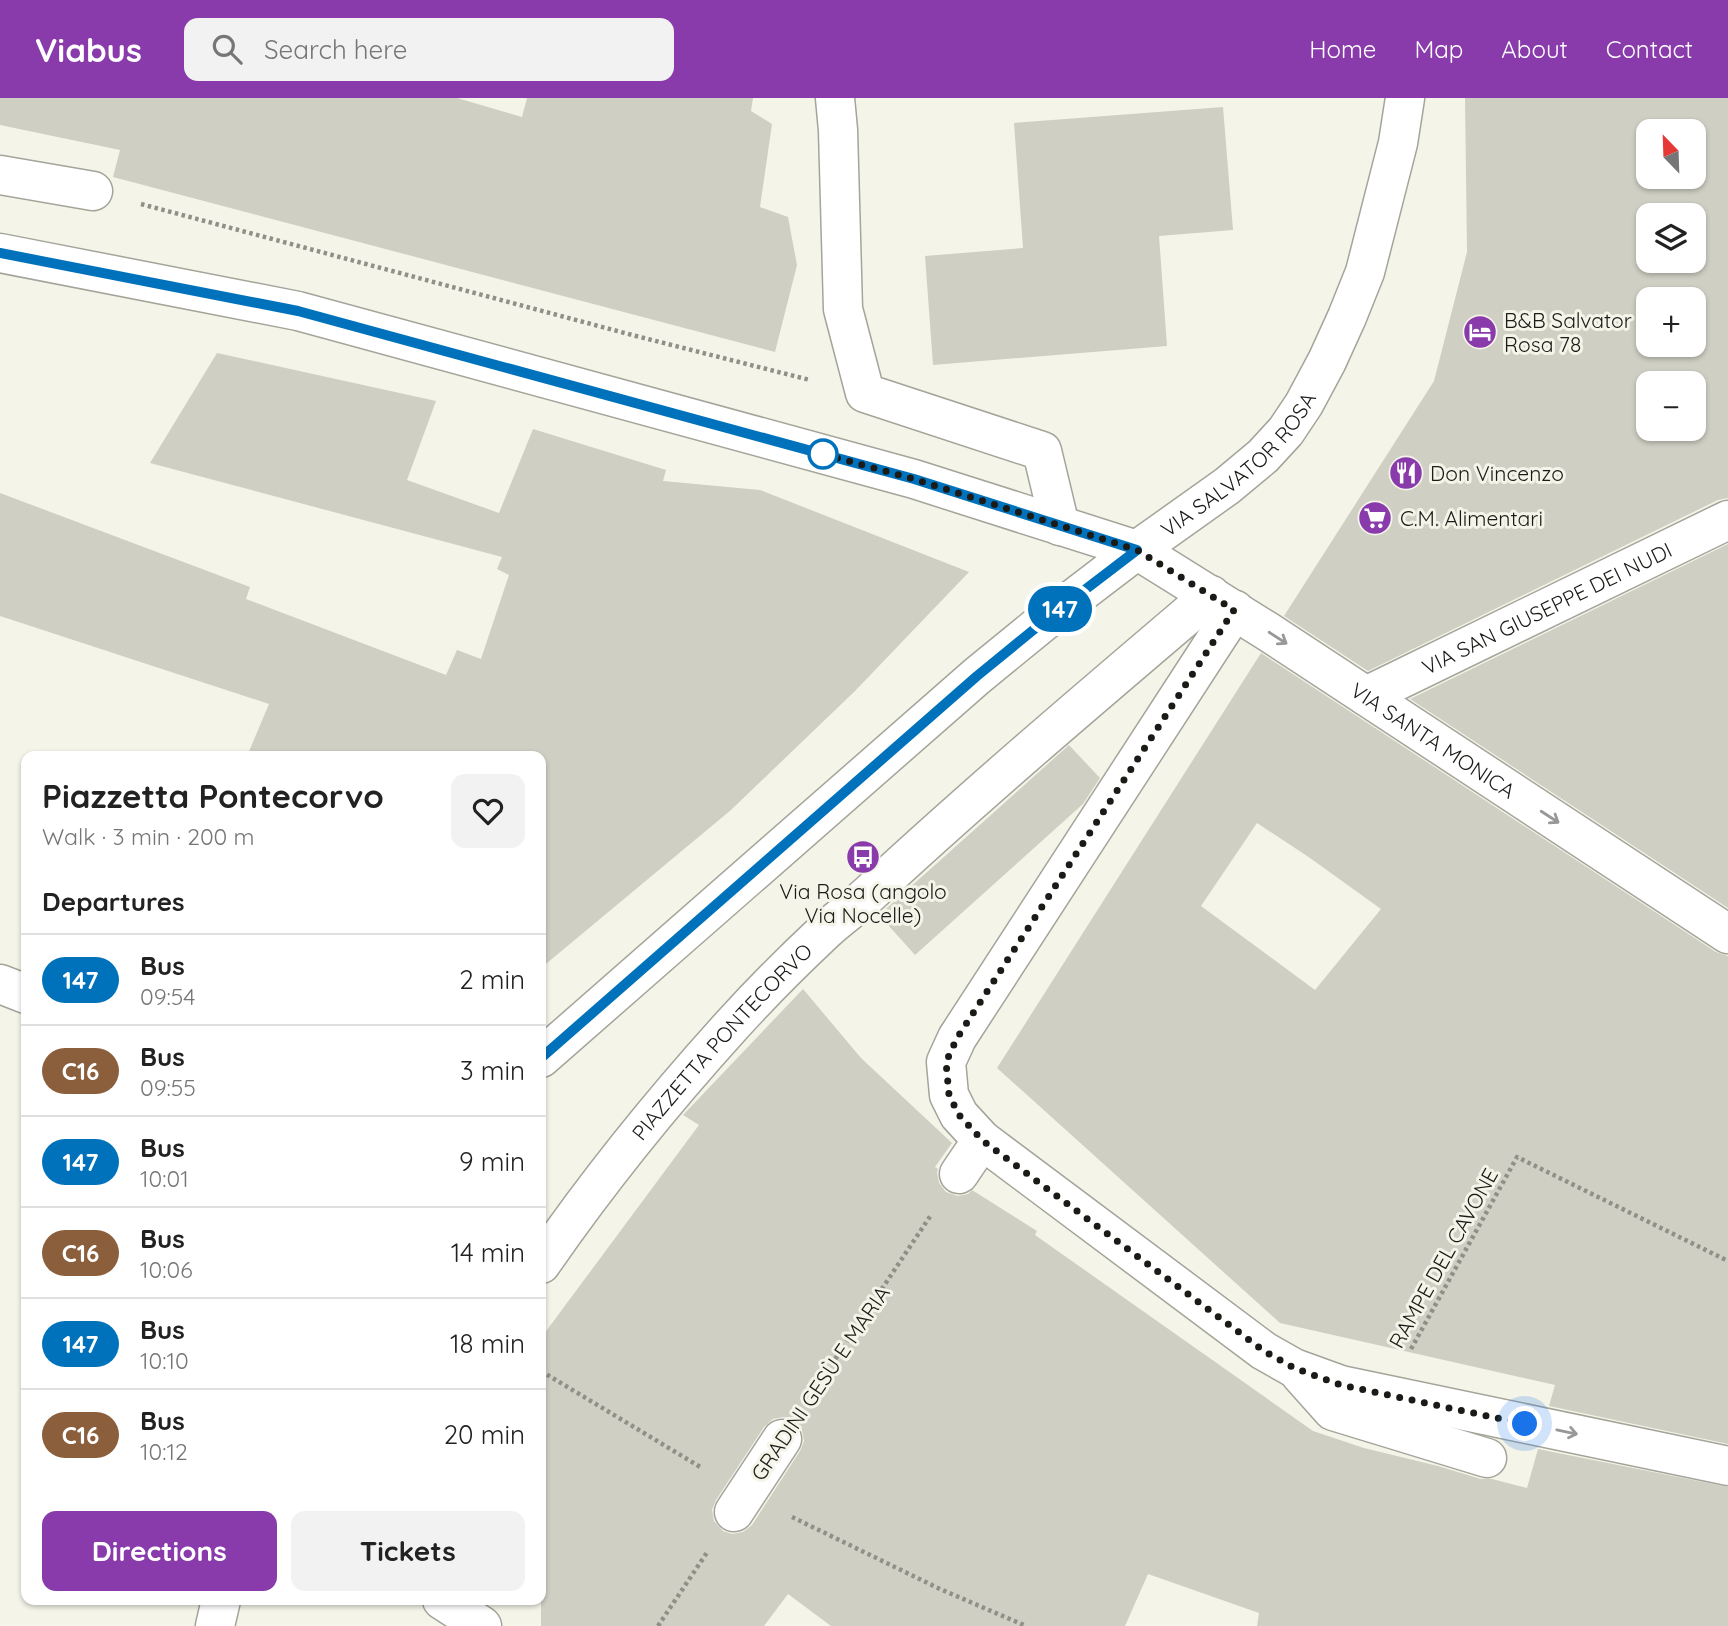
<!DOCTYPE html>
<meta charset="utf-8">
<style>
body{margin:0;font-family:Quicksand,sans-serif;background:#f2f2f2;color:#222;height:100vh;display:flex;flex-direction:column;font-size:26px;white-space:nowrap}
*{box-sizing:border-box;margin:0}
p{font-size:23px;color:#767676}
.icon{flex:none;width:38px;height:38px;fill:none;stroke:currentColor;stroke-width:2;stroke-linecap:round;stroke-linejoin:round}
.map{position:relative;flex:1;overflow:hidden}
.sheet{position:absolute;left:21px;top:653px;width:525px;height:854px;display:flex;flex-direction:column;background:#fff;border-radius:14px;box-shadow:0 2px 5px #0004}
.sheet>*{flex:none}
.badge{padding:0 14px;border-radius:23px;font-size:24px;line-height:46px}
.needle{width:46px;rotate:337deg}
.buttons{position:absolute;left:1636px;top:21px;display:grid;gap:14px}
.buttons a{display:grid;place-items:center;width:70px;height:70px;border-radius:14px;background:#fff;box-shadow:0 2px 5px #0004;font-size:35px}
.you{position:absolute;width:35px;height:35px;margin:-18px;border:5px solid #fff;border-radius:50%;background:#1a73e8;box-shadow:0 0 0 10px #1a73e833}
.map>.badge{position:absolute;translate:-50% -50%;box-shadow:0 0 0 4px #fff}
h2{padding:0 21px;font-size:26px;line-height:63px}
.round{display:grid;place-items:center;flex:none;width:74px;height:74px;border-radius:14px;background:#f2f2f2}
.overview{display:flex;align-items:center;justify-content:space-between;height:119px;padding:0 21px}
h1{font-size:33px;font-weight:800;line-height:52px}
.action{display:flex;gap:14px;margin-top:auto;padding:14px 21px}
.action a{flex:1;height:80px;border-radius:14px;background:#893aab;color:#fff;font-size:28px;font-weight:800;line-height:80px;text-align:center}
.action a+a{background:#f2f2f2;color:#222}
ul{padding:0;list-style:none}
li{display:flex;align-items:center;gap:21px;height:91px;padding:0 21px;border-top:2px solid #e0e0e0}
li div{flex:1}
li b{display:block;font-size:26px}
li em{font-style:normal}
li .badge{min-width:77px;font-weight:700;text-align:center}
header{display:flex;align-items:center;gap:42px;box-sizing:border-box;height:98px;padding:0 35px;background:#893aab;color:#fff}
header strong{font-size:33px}
nav{display:flex;gap:38px;margin-inline-start:auto;font-size:24px}
.search{width:490px;height:63px;background:#f2f2f2;display:flex;align-items:center;gap:18px;box-sizing:border-box;padding:0 24px;border-radius:14px;color:#767676;font-size:26px}
.map>svg:first-child{display:block}
.building{fill:#d0cfc4;fill-rule:evenodd}
.lines{fill:none;stroke-linecap:round;stroke-linejoin:round}
.minor-casing{stroke:#a5a49a;stroke-width:41}
.major-casing{stroke:#a5a49a;stroke-width:41}
.path{stroke:#908f88;stroke-width:4.5;stroke-dasharray:3.5 3.5;stroke-linecap:butt}
.minor{stroke:#fff;stroke-width:38}
.major{stroke:#fff;stroke-width:38}
.oneway{stroke:#989897}
.line-casing{stroke:#fff;stroke-width:16}
.line{stroke:#0072bc;stroke-width:10}
.walk{stroke:#1b1a17;stroke-width:7;stroke-dasharray:0 12.6}
.stop-dot{fill:#fff;stroke:#0072bc;stroke-width:3.5}
.labels{text-anchor:middle;dominant-baseline:central;stroke-width:6;stroke-linejoin:round;paint-order:stroke}
.poi-label{font-size:21px;fill:#1b1a17;stroke:#f4f4e9;text-anchor:start}
.street-label{font-size:21px;fill:#1b1a17;stroke:#f4f4e9}
</style>
<header>
<strong>Viabus</strong>
<div class="search"><svg class="icon" aria-label="search" viewBox="0 0 24 24"><circle cx="10" cy="10" r="6"/><path d="M15 15l6 6"/></svg>Search here</div>
<nav><a>Home</a><a>Map</a><a>About</a><a>Contact</a></nav>
</header>
<div class="map">
<svg width="1728" height="1528" viewBox="0 0 1728 1528">
<rect width="100%" height="100%" fill="#f4f4e9"/>
<path class="building" d="M 0,0 L 457,0 L 522,19 L 527,0 L 753,0 L 751,13 L 772,26 L 760,109 L 788,119 L 797,167 L 775,254 L 113,79 L 120,52 L 0,27 Z
M 1465,0 L 1728,0 L 1728,400 L 1718,402 L 1368,573 L 1284,518 L 1434,283 L 1467,154 ZM 1648,33 L 1694,33 L 1694,79 L 1648,79 ZM 1648,117 L 1694,117 L 1694,163 L 1648,163 ZM 1648,201 L 1694,201 L 1694,247 L 1648,247 ZM 1648,285 L 1694,285 L 1694,331 L 1648,331 Z
M 1223,9 L 1233,132 L 1159,138 L 1167,248 L 933,267 L 925,158 L 1023,150 L 1014,25 Z
M 217,255 L 436,303 L 407,382 L 499,415 L 533,331 L 666,372 L 663,383 L 760,392 L 969,474 L 855,593 L 731,712 L 541,870 L 541,658 L 247,658 L 269,606 L 0,518 L 0,395 L 250,489 L 246,501 L 446,577 L 457,552 L 481,561 L 509,477 L 497,471 L 502,459 L 150,365 Z
M 1728,446 L 1728,810 L 1410,601 Z
M 1261,555 L 1716,854 L 1728,858 L 1728,1346 L 1549,1308 L 1555,1287 L 1280,1225 L 997,970 ZM 1257,725 L 1310,760 L 1381,811 L 1315,892 L 1201,808 Z
M 1069,647 L 1100,680 L 1083,706 L 915,857 L 879,817 Z
M 803,891 L 861,960 L 952,1045 L 935,1069 L 938,1071 L 937,1075 L 939,1085 L 946,1094 L 958,1098 L 968,1096 L 972,1092 L 1037,1133 L 1035,1137 L 1313,1333 L 1364,1350 L 1438,1368 L 1481,1381 L 1492,1381 L 1527,1390 L 1538,1351 L 1728,1389 L 1728,1528 L 1257,1528 L 1259,1515 L 1148,1476 L 1125,1528 L 831,1528 L 788,1496 L 764,1528 L 541,1528 L 541,1240 L 699,1027 L 683,1017 ZM 784,1319 L 795,1323 L 802,1332 L 804,1343 L 800,1353 L 752,1427 L 743,1434 L 732,1436 L 723,1433 L 714,1423 L 712,1412 L 716,1402 L 764,1329 L 773,1321 Z"/>
<g class="lines">
<g class="minor-casing">
<g id="minor">
<path d="M 835,0 L 838,32 L 843,211 L 865,295 L 1042,353 L 1060,428"/>
<path d="M 0,77 L 93,93"/>
<path id="s1" d="M 1137,452 L 1267,533 L 1728,836"/>
<path d="M 1235,512 L 957,940 L 946,964 L 949,997 L 959,1017 L 982,1042 L 1264,1253 L 1294,1270 L 1341,1287 L 1728,1368"/>
<path id="s2" d="M 1366,598 L 1728,422"/>
<path d="M 0,886 L 26,896"/>
<path d="M 959,1076 L 982,1042"/>
<path id="s3" d="M 541,1166 C 599,1082 664,1002 732,927 C 761,895 793,863 825,833 C 839,820 855,809 869,796 C 980,693 1096,595 1211,497"/>
<path d="M 1300,1276 L 1333,1313 L 1487,1360"/>
<path d="M 734,1414 L 782,1341"/>
<path d="M 442,1502 L 482,1528"/>
</g>
</g>
<g class="major-casing">
<g id="major">
<path d="M 0,155 L 298,213 L 914,381 L 1137,452"/>
<path id="s4" d="M 541,960 L 977,578 L 1048,520 L 1137,452 L 1227,388 L 1263,358 L 1286,333 L 1304,306 L 1327,263 L 1347,219 L 1365,174 L 1398,45 L 1405,0"/>
<path d="M 215,1528 L 221,1502"/>
</g>
</g>
<path class="path" d="M 141,106 L 636,238 L 810,282
M 1411,1251 L 1517,1059 L 1728,1163
M 541,1273 L 702,1370
M 808,1302 L 931,1117
M 792,1419 L 940,1491 L 1026,1528
M 658,1528 L 708,1453"/>
<use href="#minor" class="minor"/>
<use href="#major" class="major"/>
</g>
<defs><path id="oneway-shaft" d="M-6 0H5M1.5-3L5.5 0L1.5 3" fill="none" stroke-width="1.6" stroke-linecap="round" stroke-linejoin="round" transform="scale(1.75)"/></defs>
<g class="oneway">
<use href="#oneway-shaft" transform="translate(1278 540) rotate(33)"/>
<use href="#oneway-shaft" transform="translate(1550 719) rotate(33)"/>
<use href="#oneway-shaft" transform="translate(1567 1334) rotate(12)"/>
</g>
<g class="lines">
<g class="line-casing">
<path id="line" d="M 0,155 L 298,213 L 914,381 L 1137,452 L 1048,520 L 977,578 L 541,960"/>
</g>
<use href="#line" class="line"/>
<path class="walk" d="M 823,356 L 812,353 L 914,381 L 1137,452 L 1234,512 L 957,940 L 946,964 L 949,997 L 959,1017 L 982,1042 L 1264,1253 L 1294,1270 L 1341,1287 L 1525,1326"/>
</g>
<defs>
<g id="hotel-disc" transform="scale(1.75)"><circle r="9.5" fill="#893aab" stroke="#f4f4e9"/><path d="M-6-4.5h1.5V1H6V5H4.5V3h-9V5H-6ZM-4 0a1.8 1.8 0 1 1 3.6 0ZM.5 0V-2.5h3Q6-2.5 6 0Z" fill="#fff"/></g>
<g id="restaurant-disc" transform="scale(1.75)"><circle r="9.5" fill="#893aab" stroke="#f4f4e9"/><path d="M-5-6h1v4h1v-4h1v4h1v-4h1v5L-1.5 .5V6h-2V.5L-5-1ZM5-6V6H3V1.5H1.5Q1.5-4 5-6Z" fill="#fff"/></g>
<g id="supermarket-disc" transform="scale(1.75)"><circle r="9.5" fill="#893aab" stroke="#f4f4e9"/><path d="M-6-5.5h2.5l.6 2H6L4.5 2H-2.5L-4.4-4H-6ZM-1.5 3.2a1.3 1.3 0 1 0 .1 0ZM3 3.2a1.3 1.3 0 1 0 .1 0Z" fill="#fff"/></g>
<g id="bus-disc" transform="scale(1.75)"><circle r="9.5" fill="#893aab" stroke="#f4f4e9"/><path d="M-5-6H5V4H4V6H2V4H-2V6H-4V4H-5ZM-3.5-4V0h7V-4ZM-3.5 1.2v1.5H-2V1.2ZM2 1.2v1.5H3.5V1.2Z" fill="#fff"/></g>
</defs>
<g fill-rule="evenodd">
<use href="#hotel-disc" x="1480" y="234"/>
<use href="#restaurant-disc" x="1406" y="375"/>
<use href="#supermarket-disc" x="1375" y="420"/>
<use href="#bus-disc" x="863" y="759"/>
</g>
<circle class="stop-dot" cx="823" cy="356" r="14"/>
<g class="labels">
<g class="poi-label">
<text x="1504" y="222">B&amp;B Salvator<tspan x="1504" dy="24">Rosa 78</tspan></text>
<text x="1430" y="375">Don Vincenzo</text>
<text x="1400" y="420">C.M. Alimentari</text>
<text x="863" y="793" text-anchor="middle">Via Rosa (angolo<tspan x="863" dy="24">Via Nocelle)</tspan></text>
</g>
<g class="street-label">
<text stroke="none"><textPath href="#s4" startOffset="917">VIA SALVATOR ROSA</textPath></text>
<text stroke="none"><textPath href="#s2" startOffset="201">VIA SAN GIUSEPPE DEI NUDI</textPath></text>
<text stroke="none"><textPath href="#s1" startOffset="352">VIA SANTA MONICA</textPath></text>
<text stroke="none"><textPath href="#s3" startOffset="287">PIAZZETTA PONTECORVO</textPath></text>
<text transform="translate(1443 1160) rotate(-61)">RAMPE DEL CAVONE</text>
<text transform="translate(820 1285) rotate(-56)">GRADINI GESÙ E MARIA</text>
</g>
</g>
</svg>
<div class="buttons">
<a><svg class="needle" viewBox="-14 -14 28 28"><path d="M0-13l5 13h-10z" fill="#e53935"/><path d="M0 13l5-13h-10z" fill="#767676"/></svg></a>
<a><svg class="icon" aria-label="layers" viewBox="0 0 24 24"><path d="M12 4l9 5-9 5-9-5zM3 14l9 5 9-5"/></svg></a>
<a>+</a>
<a>−</a>
</div>
<div class="you" style="left:1525px;top:1326px"></div>
<b class="badge" style="left:1060px;top:511px;background:#0072bc;color:#fff">147</b>
<section class="sheet">
<div class="overview"><div><h1>Piazzetta Pontecorvo</h1><p>Walk · 3 min · 200 m</p></div><a class="round"><svg class="icon" aria-label="heart" viewBox="0 0 24 24"><path d="M12 20l-8-8c-3-5 5-10 8-4 3-6 11-1 8 4z"/></svg></a></div>
<h2>Departures</h2>
<ul>
<li><span class="badge" style="background:#0072bc;color:#fff">147</span><div><b>Bus</b><p>09:54</p></div><em>2 min</em></li>
<li><span class="badge" style="background:#8b5e3c;color:#fff">C16</span><div><b>Bus</b><p>09:55</p></div><em>3 min</em></li>
<li><span class="badge" style="background:#0072bc;color:#fff">147</span><div><b>Bus</b><p>10:01</p></div><em>9 min</em></li>
<li><span class="badge" style="background:#8b5e3c;color:#fff">C16</span><div><b>Bus</b><p>10:06</p></div><em>14 min</em></li>
<li><span class="badge" style="background:#0072bc;color:#fff">147</span><div><b>Bus</b><p>10:10</p></div><em>18 min</em></li>
<li><span class="badge" style="background:#8b5e3c;color:#fff">C16</span><div><b>Bus</b><p>10:12</p></div><em>20 min</em></li>
</ul>
<div class="action"><a>Directions</a><a>Tickets</a></div>
</section>
</div>
